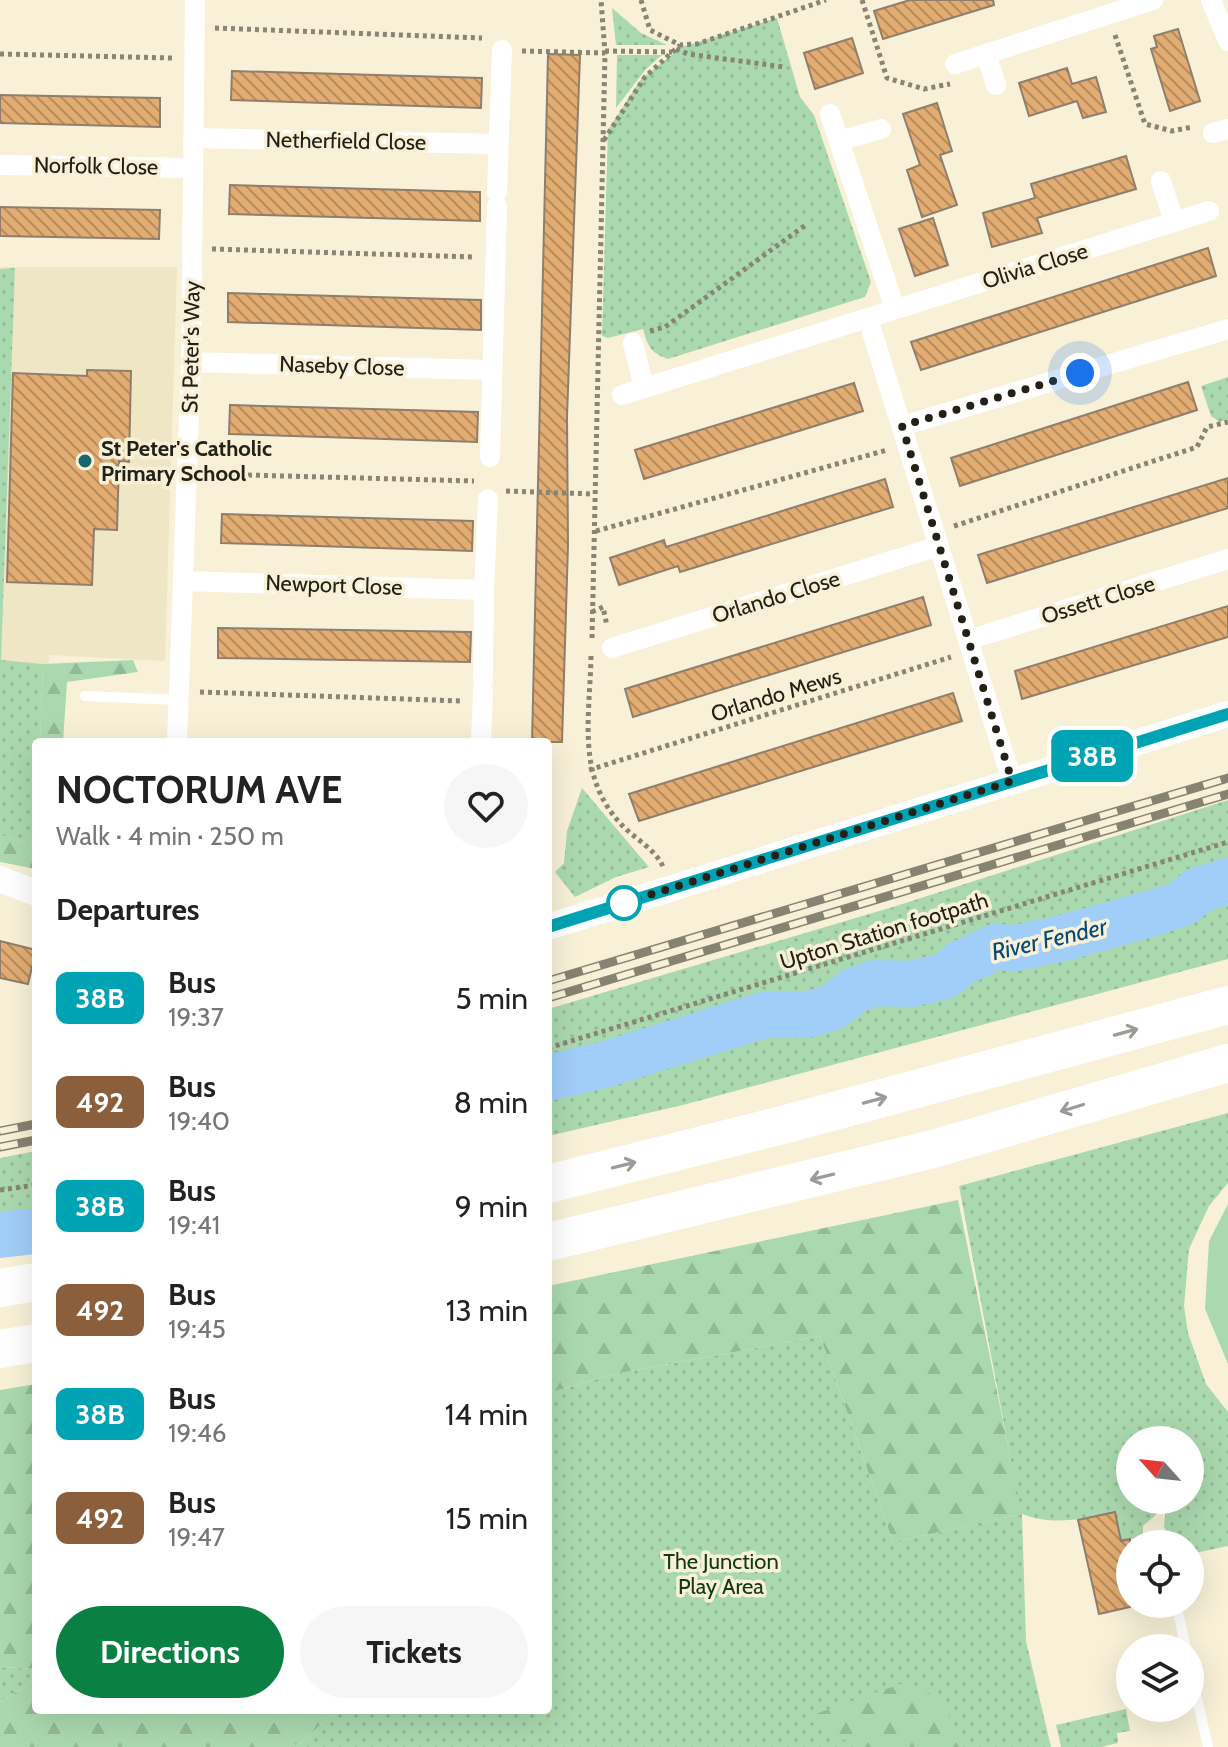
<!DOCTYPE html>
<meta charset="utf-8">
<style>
body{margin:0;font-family:Cabin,sans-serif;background:#f6f6f6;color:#222;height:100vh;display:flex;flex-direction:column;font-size:30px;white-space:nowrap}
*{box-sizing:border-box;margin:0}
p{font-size:26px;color:#767676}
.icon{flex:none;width:44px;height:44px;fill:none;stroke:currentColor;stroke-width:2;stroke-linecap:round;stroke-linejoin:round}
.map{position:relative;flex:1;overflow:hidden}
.side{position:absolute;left:32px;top:738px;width:520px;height:976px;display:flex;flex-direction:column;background:#fff;border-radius:8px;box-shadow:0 8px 32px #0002}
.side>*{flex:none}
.badge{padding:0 16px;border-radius:12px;font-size:28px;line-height:52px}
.needle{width:52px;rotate:297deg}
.controls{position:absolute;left:1116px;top:1426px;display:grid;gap:16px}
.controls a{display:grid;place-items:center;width:88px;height:88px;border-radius:50%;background:#fff;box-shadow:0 8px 32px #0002;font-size:40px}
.you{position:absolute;width:40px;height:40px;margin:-20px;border:6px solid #fff;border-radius:50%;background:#1a73e8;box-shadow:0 0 0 12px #1a73e833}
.map>.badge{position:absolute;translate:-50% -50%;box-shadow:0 0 0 4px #fff}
h2{padding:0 24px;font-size:30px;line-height:72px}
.round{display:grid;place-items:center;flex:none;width:84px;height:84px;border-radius:42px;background:#f6f6f6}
.overview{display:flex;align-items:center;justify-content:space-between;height:136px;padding:0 24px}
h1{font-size:38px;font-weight:800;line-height:60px}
.action{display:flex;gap:16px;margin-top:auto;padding:16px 24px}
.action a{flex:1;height:92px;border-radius:48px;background:#0b8043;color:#fff;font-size:32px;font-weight:800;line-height:92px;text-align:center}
.action a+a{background:#f6f6f6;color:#222}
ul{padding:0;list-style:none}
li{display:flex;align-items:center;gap:24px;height:104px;padding:0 24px}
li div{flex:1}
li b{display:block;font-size:30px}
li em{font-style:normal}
li .badge{min-width:88px;font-weight:700;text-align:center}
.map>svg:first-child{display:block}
.built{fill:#eee6c5}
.green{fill:url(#green-dots);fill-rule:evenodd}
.forest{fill:url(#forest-firs)}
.pitch{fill:#abd9af}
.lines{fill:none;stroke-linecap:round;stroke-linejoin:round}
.river{stroke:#a1cef9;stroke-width:46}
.building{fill:url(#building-back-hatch);stroke:#8f7e6c;stroke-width:2}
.path{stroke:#898574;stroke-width:5;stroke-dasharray:4 4;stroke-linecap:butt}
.service{stroke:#fff;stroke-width:10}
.minor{stroke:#fff;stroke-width:20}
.tertiary{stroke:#fff;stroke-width:26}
.motorway{stroke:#fff;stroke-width:38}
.rail-casing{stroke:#878372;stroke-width:9}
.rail{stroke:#f8f1d8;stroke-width:6;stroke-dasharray:18;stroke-linecap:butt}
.oneway{stroke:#9c9b97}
.line-casing{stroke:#fff;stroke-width:18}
.line{stroke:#00a3b4;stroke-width:12}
.walk{stroke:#222017;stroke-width:8;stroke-dasharray:0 14.4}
.poi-dot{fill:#19666d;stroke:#f8f1d8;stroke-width:3}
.stop-dot{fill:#fff;stroke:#00a3b4;stroke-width:4}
.labels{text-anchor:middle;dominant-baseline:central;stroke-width:7;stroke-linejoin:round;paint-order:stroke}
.street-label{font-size:22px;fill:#222017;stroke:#f8f1d8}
.poi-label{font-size:22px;font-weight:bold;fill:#222017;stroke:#f8f1d8;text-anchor:start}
.park-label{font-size:22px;fill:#0f3917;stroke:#f8f1d8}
.water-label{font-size:24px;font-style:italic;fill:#064979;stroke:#f8f1d8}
</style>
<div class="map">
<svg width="1228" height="1747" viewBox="0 0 1228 1747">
<defs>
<pattern id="green-dots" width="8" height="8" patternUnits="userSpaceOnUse" patternTransform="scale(2)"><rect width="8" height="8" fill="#abd9af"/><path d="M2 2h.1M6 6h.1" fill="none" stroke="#93ba96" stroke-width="1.8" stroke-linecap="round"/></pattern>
<pattern id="forest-firs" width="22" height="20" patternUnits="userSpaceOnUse" patternTransform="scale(2)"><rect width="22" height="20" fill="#abd9af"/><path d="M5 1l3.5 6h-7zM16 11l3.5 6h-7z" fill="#93ba96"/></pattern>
<pattern id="building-back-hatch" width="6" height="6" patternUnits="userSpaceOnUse" patternTransform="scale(2)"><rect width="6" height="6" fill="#e2ad73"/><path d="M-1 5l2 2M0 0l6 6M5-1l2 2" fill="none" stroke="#b78c5d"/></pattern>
</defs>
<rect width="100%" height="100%" fill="#f8f1d8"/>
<path class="built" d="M 0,267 L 177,267 L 165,661 L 49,655 L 46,742 L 36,742 L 36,856 L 0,849 Z"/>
<path class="green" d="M 612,8 L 641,33 L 667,45 L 616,45 Z
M 777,18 L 800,97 L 814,115 L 871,282 L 865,297 L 668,359 C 651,353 648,347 643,329 L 608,338 L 602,336 L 608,130 L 641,79 L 682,47 Z
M 617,55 L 662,55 L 646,69 L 616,108 Z
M 15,268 L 1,660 L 43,664 L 40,742 L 36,742 L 36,845 L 0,835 L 0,269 Z
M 1228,377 L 1228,419 L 1220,422 L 1211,416 L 1201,386 Z
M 582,788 L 649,867 L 616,877 L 575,897 L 555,872 L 564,863 L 567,831 Z
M 1228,800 L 1228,959 L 683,1105 L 548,1136 L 548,1009 L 896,906 Z
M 1228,1113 L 1228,1183 L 1209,1206 L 1189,1249 L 1184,1306 L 1188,1333 L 1206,1384 L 1228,1412 L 1228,1546 L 1190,1554 L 1190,1544 L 1173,1544 L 1164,1527 L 1166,1506 L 1143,1526 L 1143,1536 L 1121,1541 L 1115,1512 C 1083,1519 1053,1526 1022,1514 L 1026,1641 L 1051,1747 L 289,1747 L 300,1743 L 337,1710 L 548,1710 L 548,1393 L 615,1374 L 820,1336 L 893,1542 L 1021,1514 L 959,1186 ZM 1130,1440 L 1190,1440 L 1190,1500 L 1130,1500 Z
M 36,1151 L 36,1238 L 0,1242 L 0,1158 Z
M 0,1667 L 36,1669 L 36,1679 L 0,1702 Z
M 1126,1709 L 1130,1731 L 1117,1733 L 1118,1743 L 1101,1747 L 1061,1747 L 1056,1725 Z"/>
<path class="forest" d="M 133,660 L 138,672 L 67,682 L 63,742 L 40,742 L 43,664 Z
M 0,835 L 36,845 L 36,869 L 0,862 Z
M 958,1200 L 1022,1514 L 893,1542 L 820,1336 L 615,1374 L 548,1393 L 548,1286 Z
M 36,1384 L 36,1669 L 0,1667 L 0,1390 Z
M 36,1679 L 36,1710 L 337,1710 L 300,1743 L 289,1747 L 0,1747 L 0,1702 Z
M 906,1682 C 936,1691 955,1715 960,1747 L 857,1747 L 804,1718 Z"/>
<path class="pitch" d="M 1228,1204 L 1228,1364 L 1205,1309 L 1209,1241 Z"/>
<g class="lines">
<path class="river" d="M 548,1078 L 607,1064 L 764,1015 L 810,1014 L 833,1007 L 853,991 L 874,983 L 910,984 L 945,976 L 961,963 L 995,947 L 1016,948 L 1067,937 L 1156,912 L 1183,903 L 1198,890 L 1228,881
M 0,1235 L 36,1231"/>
</g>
<path class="building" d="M 910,0 L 993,0 L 994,5 L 883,39 L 874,11 Z
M 1178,29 L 1200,101 L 1170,111 L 1151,49 L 1157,47 L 1154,36 Z
M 852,38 L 863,73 L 815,89 L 804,53 Z
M 548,54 L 580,55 L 579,83 L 567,417 L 568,545 L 562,742 L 532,742 Z
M 1067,68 L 1072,84 L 1096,77 L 1106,112 L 1083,118 L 1077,101 L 1029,116 L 1019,83 Z
M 232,71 L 482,78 L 481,108 L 231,100 Z
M 0,95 L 160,98 L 160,127 L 0,123 Z
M 937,103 L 952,151 L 940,155 L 957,205 L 922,217 L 907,170 L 920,165 L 903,114 Z
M 1126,156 L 1136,189 L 1037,218 L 1042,233 L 992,247 L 983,213 L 1035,198 L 1031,184 Z
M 230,185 L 480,192 L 480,221 L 229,214 Z
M 0,207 L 160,210 L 159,239 L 0,236 Z
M 933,218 L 948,265 L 915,276 L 899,229 Z
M 1208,248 L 1216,276 L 921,370 L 911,342 Z
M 228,293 L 481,300 L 481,330 L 228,322 Z
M 87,370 L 131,371 L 129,462 L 119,461 L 117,530 L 94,529 L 92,585 L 7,582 L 13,373 L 87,376 Z
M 1188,382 L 1197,410 L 960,486 L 951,458 Z
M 854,383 L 863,411 L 644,479 L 635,450 Z
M 230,405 L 478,412 L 477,442 L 229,434 Z
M 1228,478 L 1228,508 L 987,583 L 978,555 Z
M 885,479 L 893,507 L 680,572 L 678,566 L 619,585 L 610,558 L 664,540 L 666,547 Z
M 222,514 L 473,521 L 472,551 L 221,543 Z
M 923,597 L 931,625 L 633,717 L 625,689 Z
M 1228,606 L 1228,637 L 1022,699 L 1015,671 Z
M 218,628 L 471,632 L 470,662 L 218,658 Z
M 953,693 L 962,721 L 930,731 L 639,821 L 629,794 Z
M 0,941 L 36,950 L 28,984 L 0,978 Z
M 1115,1512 L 1121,1541 L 1130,1539 L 1130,1607 L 1099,1614 L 1078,1520 Z"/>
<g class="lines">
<path class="path" d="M 641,0 L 650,30 L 680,45 L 697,44 L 826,0
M 862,0 L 887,78 L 924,89 L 950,84
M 215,28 L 482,38
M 1115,35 L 1145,124 L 1172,131 L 1192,127
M 676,49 L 688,54 L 784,67
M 522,51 L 605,53
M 605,51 L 672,52
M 0,54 L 172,58
M 604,140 L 645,77 L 680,45
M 212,249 L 474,257
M 650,331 L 665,327 L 807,224
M 208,474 L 474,481
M 506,491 L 593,494
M 954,526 L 1197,447 L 1207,427 L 1228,422
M 596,531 L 887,450
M 592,612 L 603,607 L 607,626
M 592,638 L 605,53 L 601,0
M 591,656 C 590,716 576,775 620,823 C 632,837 657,850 663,867
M 200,692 L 462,701
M 589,770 L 951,657
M 548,1048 L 1228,842
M 0,1190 L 36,1185"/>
<path class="service" d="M 85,696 L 179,700
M 1176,1604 L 1186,1648
M 1190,1668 L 1208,1747"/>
<path class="minor" d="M 1211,0 L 1228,41
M 986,54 L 996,85
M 955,64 L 1153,0
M 830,114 L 839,141
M 881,129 L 839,141 L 895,309
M 1213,133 L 1228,129
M 193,138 L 499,144
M 0,165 L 192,168
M 1161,181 L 1174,222
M 497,192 L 502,50
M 868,319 L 1012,781
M 633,343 L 644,388
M 191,362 L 492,370
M 622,395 L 1209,211
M 902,426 L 1228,329
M 490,457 L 497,206
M 183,581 L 484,590 L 488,499
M 968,640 L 1228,559
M 612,648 L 939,546
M 483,681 L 484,590
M 177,742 L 191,362 L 195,0
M 481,742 L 483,690"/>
<path class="tertiary" d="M 0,879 L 36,893
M 548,927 L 1228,714"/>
<path class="motorway" d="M 548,1184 L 786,1124 L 1228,1005
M 548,1242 L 933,1149 L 1228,1063
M 0,1288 L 36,1282
M 0,1349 L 36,1343"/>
<g class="rail-casing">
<path id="rail" d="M 548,981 L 1228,778
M 548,998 L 1228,794
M 0,1131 L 36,1124
M 0,1147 L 36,1140"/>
</g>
<use href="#rail" class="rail"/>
</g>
<defs><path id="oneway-shaft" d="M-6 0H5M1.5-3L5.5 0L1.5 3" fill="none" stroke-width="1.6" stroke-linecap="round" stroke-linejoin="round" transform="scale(2)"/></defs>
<g class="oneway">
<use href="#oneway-shaft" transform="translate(1126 1032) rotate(-15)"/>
<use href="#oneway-shaft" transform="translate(875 1100) rotate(-15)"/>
<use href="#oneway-shaft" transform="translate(1072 1108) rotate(163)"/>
<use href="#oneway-shaft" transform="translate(624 1165) rotate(-14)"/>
<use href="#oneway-shaft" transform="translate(822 1177) rotate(166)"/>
</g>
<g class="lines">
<g class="line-casing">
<path id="line" d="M 548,927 L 1228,714"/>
</g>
<use href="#line" class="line"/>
<path class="walk" d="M 624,903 L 1012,781 L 902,426 L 1080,373"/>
</g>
<circle class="poi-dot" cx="85" cy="461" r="8"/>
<circle class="stop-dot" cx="624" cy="903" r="16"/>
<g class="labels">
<g class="street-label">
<text transform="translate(346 141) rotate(1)">Netherfield Close</text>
<text transform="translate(96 166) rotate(1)">Norfolk Close</text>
<text transform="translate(1035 266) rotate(-17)">Olivia Close</text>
<text transform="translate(191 347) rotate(-89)">St Peter's Way</text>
<text transform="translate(342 366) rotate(2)">Naseby Close</text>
<text transform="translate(334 585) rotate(2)">Newport Close</text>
<text transform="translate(776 597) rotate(-17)">Orlando Close</text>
<text transform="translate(1098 600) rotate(-17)">Ossett Close</text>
<text transform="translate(776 695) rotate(-17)">Orlando Mews</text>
<text transform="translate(884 931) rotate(-17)">Upton Station footpath</text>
</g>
<g class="poi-label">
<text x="101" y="448">St Peter's Catholic<tspan x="101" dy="25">Primary School</tspan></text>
</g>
<g class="park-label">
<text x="721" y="1561">The Junction<tspan x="721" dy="25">Play Area</tspan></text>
</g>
<g class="water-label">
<text transform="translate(1049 939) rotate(-13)">River Fender</text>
</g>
</g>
</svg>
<div class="controls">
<a><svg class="needle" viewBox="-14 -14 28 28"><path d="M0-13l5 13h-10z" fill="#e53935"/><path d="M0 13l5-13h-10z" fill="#767676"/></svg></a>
<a><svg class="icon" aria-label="locate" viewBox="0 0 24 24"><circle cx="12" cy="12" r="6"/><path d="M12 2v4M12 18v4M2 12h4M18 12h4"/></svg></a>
<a><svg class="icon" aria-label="layers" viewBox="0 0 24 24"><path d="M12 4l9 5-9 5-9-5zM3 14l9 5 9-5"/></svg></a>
</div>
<div class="you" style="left:1080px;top:373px"></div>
<b class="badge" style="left:1092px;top:756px;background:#00a3b4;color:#fff">38B</b>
<section class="side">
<div class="overview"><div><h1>NOCTORUM AVE</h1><p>Walk · 4 min · 250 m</p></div><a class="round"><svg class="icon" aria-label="heart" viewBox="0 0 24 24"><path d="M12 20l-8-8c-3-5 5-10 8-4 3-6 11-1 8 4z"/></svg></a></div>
<h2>Departures</h2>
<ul>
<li><span class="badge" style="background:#00a3b4;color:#fff">38B</span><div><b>Bus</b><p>19:37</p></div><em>5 min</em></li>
<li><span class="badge" style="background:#8b5e3c;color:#fff">492</span><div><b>Bus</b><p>19:40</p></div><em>8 min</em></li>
<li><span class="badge" style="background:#00a3b4;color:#fff">38B</span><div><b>Bus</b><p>19:41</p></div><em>9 min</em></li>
<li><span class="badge" style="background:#8b5e3c;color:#fff">492</span><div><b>Bus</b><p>19:45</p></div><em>13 min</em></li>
<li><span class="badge" style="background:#00a3b4;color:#fff">38B</span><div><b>Bus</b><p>19:46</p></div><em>14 min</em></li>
<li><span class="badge" style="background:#8b5e3c;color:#fff">492</span><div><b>Bus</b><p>19:47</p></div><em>15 min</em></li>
</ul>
<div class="action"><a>Directions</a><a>Tickets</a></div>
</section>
</div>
